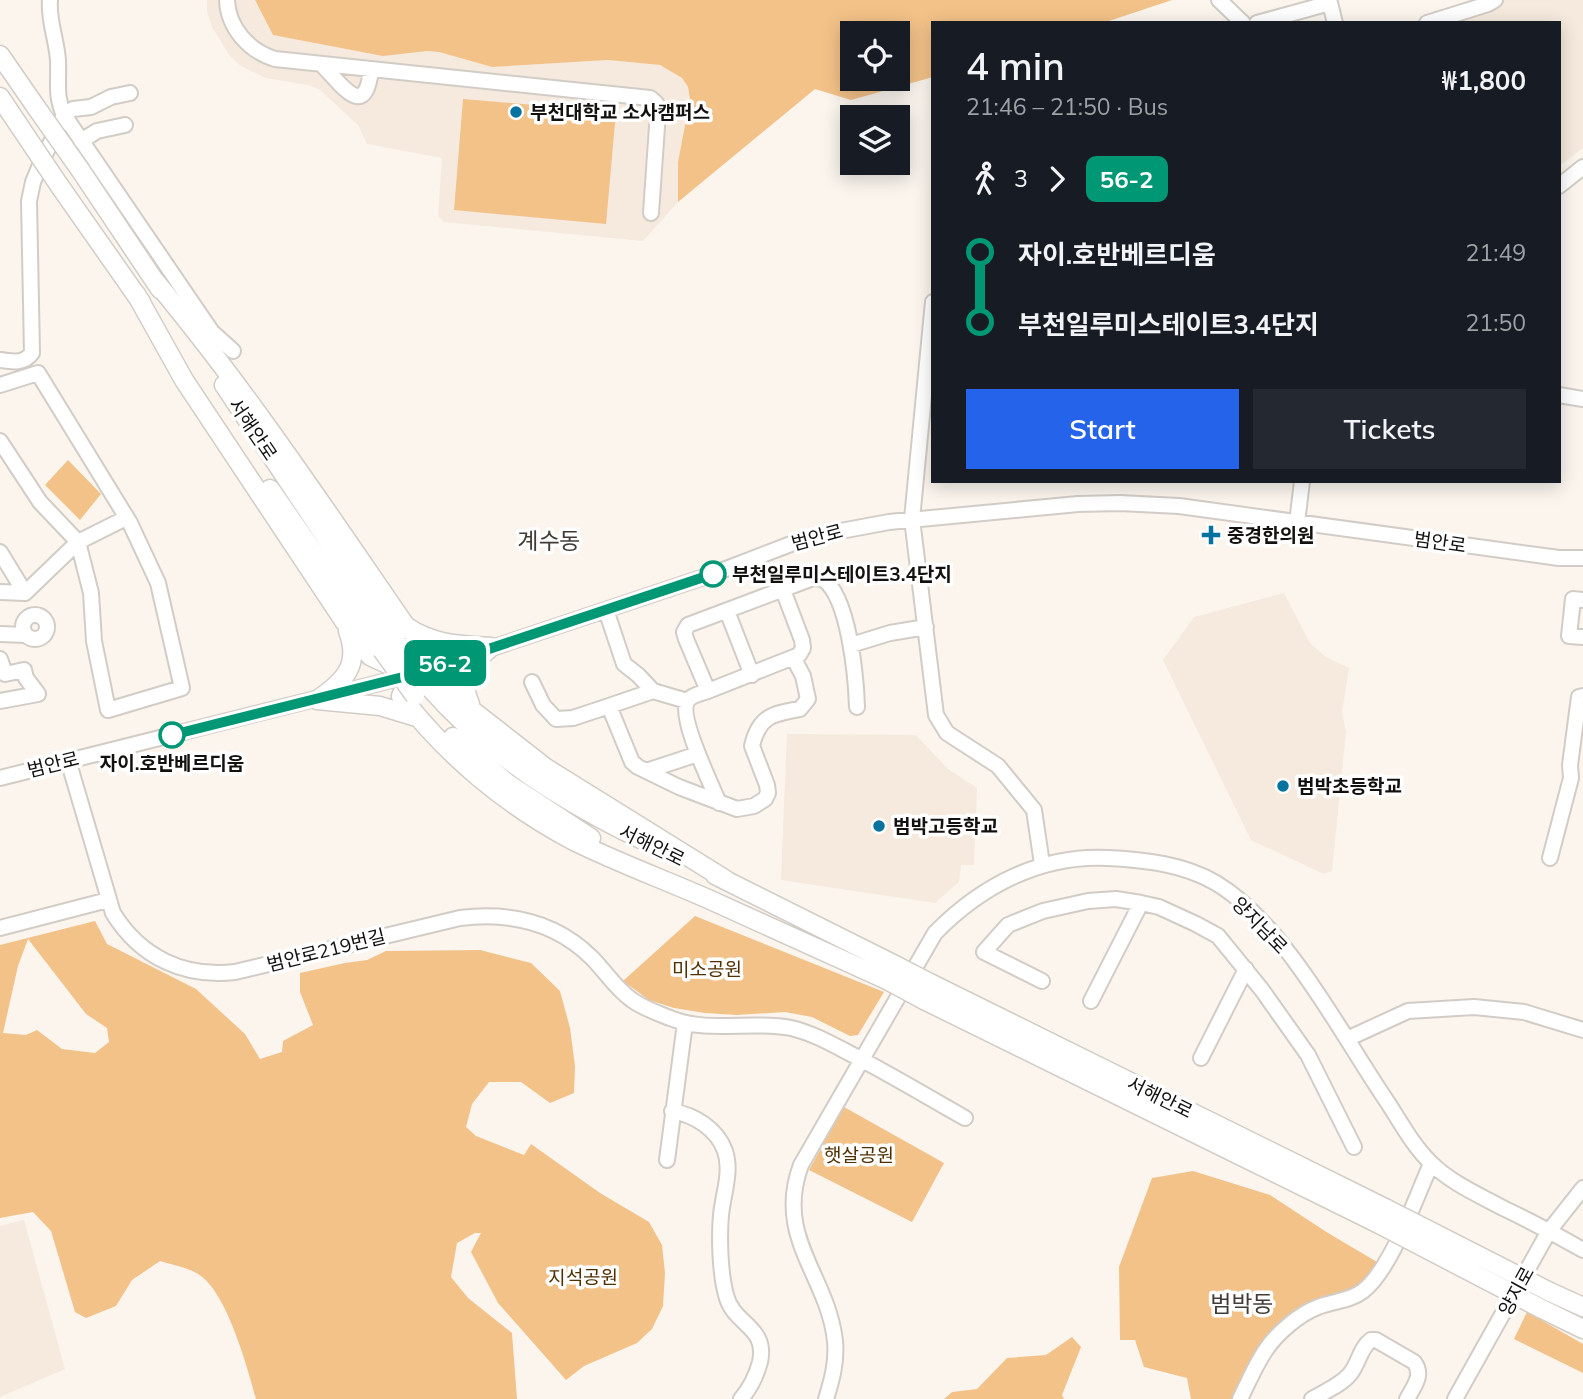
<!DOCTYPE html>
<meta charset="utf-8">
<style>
body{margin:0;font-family:Mulish,"Noto Sans KR",sans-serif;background:#242831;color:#f1f3f6;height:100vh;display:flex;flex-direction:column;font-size:26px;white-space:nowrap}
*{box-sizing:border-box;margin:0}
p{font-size:23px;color:#9ea1a6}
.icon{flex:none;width:38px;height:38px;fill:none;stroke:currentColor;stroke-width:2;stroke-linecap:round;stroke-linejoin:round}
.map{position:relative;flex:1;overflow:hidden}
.details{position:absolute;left:931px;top:21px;width:630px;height:462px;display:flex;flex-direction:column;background:#171b24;border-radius:0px;box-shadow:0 4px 18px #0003}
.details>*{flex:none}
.badge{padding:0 14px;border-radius:10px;font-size:24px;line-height:46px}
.fabs{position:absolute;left:840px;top:21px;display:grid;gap:14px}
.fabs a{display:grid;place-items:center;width:70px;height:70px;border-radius:0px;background:#171b24;box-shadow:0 4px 18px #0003;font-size:35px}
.map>.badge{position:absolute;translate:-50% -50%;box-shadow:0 0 0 4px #fff}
.legs{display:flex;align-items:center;gap:10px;height:77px;padding:0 35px;font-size:23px}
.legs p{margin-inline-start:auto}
.head{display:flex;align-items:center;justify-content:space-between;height:119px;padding:0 35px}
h1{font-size:38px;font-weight:600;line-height:52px}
.cta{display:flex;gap:14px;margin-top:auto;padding:14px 35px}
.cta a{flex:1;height:80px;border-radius:0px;background:#2563eb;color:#fff;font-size:28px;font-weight:600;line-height:80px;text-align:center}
.cta a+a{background:#242831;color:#f1f3f6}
ul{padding:0 35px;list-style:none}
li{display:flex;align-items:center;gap:24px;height:70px;font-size:26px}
li i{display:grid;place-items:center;width:10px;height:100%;margin:0 9px;background:currentColor}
li i::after{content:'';width:18px;height:18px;margin:-9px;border:5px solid;border-radius:50%;background:#171b24}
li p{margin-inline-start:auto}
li:first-child i{background:linear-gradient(#0000 50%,currentColor 0)}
li:last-child i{background:linear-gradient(currentColor 50%,#0000 0)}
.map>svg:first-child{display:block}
.built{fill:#f5eadd}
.green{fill:#f3c289;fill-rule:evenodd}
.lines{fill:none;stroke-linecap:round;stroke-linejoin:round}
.minor-casing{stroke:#d2ccc6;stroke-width:18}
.major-casing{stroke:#d2ccc6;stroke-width:21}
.minor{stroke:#fff;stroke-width:14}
.major{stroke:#fff;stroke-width:18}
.major-bridge-casing{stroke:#d2ccc6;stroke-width:21;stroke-linecap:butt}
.major-bridge{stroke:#fff;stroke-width:18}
.line-1-casing{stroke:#fff;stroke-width:16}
.line-1{stroke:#009775;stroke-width:10}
.poi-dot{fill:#06739e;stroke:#fff;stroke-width:2.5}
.stop-1-dot{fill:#fff;stroke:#009775;stroke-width:3.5}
.labels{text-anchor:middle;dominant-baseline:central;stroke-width:7;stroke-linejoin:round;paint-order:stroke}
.poi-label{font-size:19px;font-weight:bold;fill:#13110f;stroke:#fff;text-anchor:start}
.street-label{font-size:19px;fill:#13110f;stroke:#fff}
.stop-label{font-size:19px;font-weight:bold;fill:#13110f;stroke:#fff;text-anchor:start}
.park-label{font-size:19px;fill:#503000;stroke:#fff}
.quarter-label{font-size:23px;fill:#413c37;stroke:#fff}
</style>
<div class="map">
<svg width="1583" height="1399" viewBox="0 0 1583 1399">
<rect width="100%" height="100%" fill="#fbf5ee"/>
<path class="built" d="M 207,0 L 255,0 L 273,35 L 439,52 L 492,67 L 608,60 L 660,65 L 682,78 L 688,87 L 690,99 L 678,162 L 678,202 L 643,241 L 444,222 L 438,216 L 442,158 L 367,144 L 358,125 L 320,90 L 308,85 L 266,78 L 241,66 L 230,56 L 212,27 L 207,11 Z
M 1502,0 L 1583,0 L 1583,148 L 1559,166 L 1559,23 L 1443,23 L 1489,8 Z
M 1284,593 L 1310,643 L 1326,657 L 1349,668 L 1342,712 L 1346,732 L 1332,871 L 1324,874 L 1251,840 L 1163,660 L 1194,617 Z
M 787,734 L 916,735 L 948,769 L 977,788 L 974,865 L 961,865 L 959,882 L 935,903 L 781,880 Z
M 24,1220 L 65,1369 L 0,1397 L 0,1226 Z"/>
<path class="green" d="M 255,0 L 1172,0 L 1103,23 L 933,23 L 933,77 L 851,100 L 815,89 L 678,202 L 678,162 L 690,99 L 688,87 L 682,78 L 660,65 L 608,60 L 492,67 L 439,52 L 427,51 L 383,56 L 273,35 ZM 852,33 L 898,33 L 898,79 L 852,79 Z
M 463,99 L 616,112 L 606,224 L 454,210 Z
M 68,460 L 101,494 L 80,520 L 45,485 Z
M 695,916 L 884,992 L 858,1035 L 850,1036 L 812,1017 L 785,1012 L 737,1015 L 705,1013 L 674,1008 L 649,1000 L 623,981 Z
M 95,921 L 107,944 L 196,989 L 245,1034 L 260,1059 L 282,1052 L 283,1041 L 313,1025 L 300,992 L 300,973 L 345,963 L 367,960 L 386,951 L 480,950 L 531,963 L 560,991 L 570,1028 L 575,1066 L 574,1093 L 550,1103 L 521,1082 L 489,1082 L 472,1104 L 466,1127 L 476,1136 L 524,1155 L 531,1144 L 600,1193 L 649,1222 L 662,1245 L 665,1273 L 663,1306 L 652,1329 L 637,1343 L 584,1366 L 566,1380 L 498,1303 L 471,1252 L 481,1233 L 475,1233 L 457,1243 L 451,1277 L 468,1298 L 512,1333 L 517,1399 L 256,1399 C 247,1367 228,1296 201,1276 C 191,1268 172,1265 160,1261 L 132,1280 L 116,1306 L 86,1318 L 75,1312 L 51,1231 L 33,1212 L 0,1218 L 0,945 ZM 28,939 L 86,1014 L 107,1028 L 109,1042 L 95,1053 L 62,1049 L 37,1030 L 26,1035 L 3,1033 L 18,966 Z
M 844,1107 L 944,1163 L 912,1222 L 809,1170 Z
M 1193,1171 L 1270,1195 L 1328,1233 L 1377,1262 L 1368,1278 L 1356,1288 L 1332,1298 L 1305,1303 L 1263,1347 L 1235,1399 L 1191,1399 L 1187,1378 L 1144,1367 L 1135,1340 L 1120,1340 L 1119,1267 L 1152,1178 Z
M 1527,1312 L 1583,1344 L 1583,1373 L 1514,1339 Z
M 1072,1337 L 1081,1347 L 1062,1395 L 1064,1399 L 944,1399 L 952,1392 L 977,1389 L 1007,1358 L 1046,1355 Z"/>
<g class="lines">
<g class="minor-casing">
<path id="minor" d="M 50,0 C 48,21 57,40 58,61 C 59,82 55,96 64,115 L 212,332 L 233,351
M 227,0 C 228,28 249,51 275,59 L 650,98 L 656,103 L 658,112 L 651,213
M 1219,0 L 1243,23
M 1257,23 L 1330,3 L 1335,23
M 1427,23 L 1488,4 L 1495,0
M 323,66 C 342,85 365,121 371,70
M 81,141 L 97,131 L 125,125
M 1559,186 L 1583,167
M 933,302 L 912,519 L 936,715 L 947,733 L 998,766 L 1034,810 L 1042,864
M 0,360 C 12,362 24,364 32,353 L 29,201 L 33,182 L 41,163 L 64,115 L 73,109 L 91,107 L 111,97 L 130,93
M 0,385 L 38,373 L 130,523 L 158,583 L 182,688 L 108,710 L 94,641 L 91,593 L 78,542 L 40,502 L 0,441
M 1559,395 L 1583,399
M 1297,523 L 1302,481
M 0,552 L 25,593
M 0,592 L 25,593 L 78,542 L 126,518
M 1583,600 L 1573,599 L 1569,636 L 1583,637
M 606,610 L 624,664 L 638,675 L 653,691 L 687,701
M 727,611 L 752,675
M23 627a12 12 0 1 1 24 0a12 12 0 1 1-24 0Z
M 0,634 L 25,635
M 851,645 L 890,633 L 926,627
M 0,659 L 5,674 L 24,670 L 26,678 L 38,694 L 0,701
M 532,682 L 543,705 L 556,719 L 573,718 L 609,706 L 632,762 L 638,767 L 679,787 L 737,809 L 754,806 L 765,799 L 768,793 L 767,785 L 752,746 C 759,716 772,714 800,709 L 808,699 L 803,676 L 794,659
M 708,691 L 799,655 L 803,648 L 802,640 L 783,590
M 609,706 L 653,691
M 68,760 L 113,913 C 140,957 184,978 235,972 L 460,918 C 509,912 556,922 592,958 C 605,971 616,989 632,1000 C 643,1008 657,1013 670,1018 C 709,1034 751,1020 791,1028 C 812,1033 830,1043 849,1053 C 888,1073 926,1096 965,1118
M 646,771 L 698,754
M 0,778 L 411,675 L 713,574 L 796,542 L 830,533 L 889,522 L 1078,504 L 1120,503 L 1179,506 L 1559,558 L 1583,558
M 719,803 C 712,786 677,715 688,700 C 692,695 702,693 708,691 L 686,639 L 684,632 L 688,625 L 813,578 L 823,579 C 849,597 856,677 857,707
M 1550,858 L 1571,778 L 1570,765 L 1579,697 L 1583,696
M 0,928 L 108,900
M 1042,981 L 984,952 L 1008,925 L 1043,911 L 1088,901 L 1116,899 L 1141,903 L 1159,907 L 1196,924 L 1218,936 L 1262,990 L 1308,1055 L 1354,1147
M 1091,1001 L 1141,903
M 1347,1039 L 1408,1011 L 1474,1007 L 1524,1012 L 1583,1030
M 1201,1058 L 1246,969
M 672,1111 C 695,1115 717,1129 725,1151 C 732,1172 723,1194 721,1215 C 719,1237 720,1273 726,1295 C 733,1325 768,1326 760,1362 C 756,1377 751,1387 741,1399
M 667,1160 L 685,1023
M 826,1399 C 832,1380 837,1361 835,1341 C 828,1276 774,1237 801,1165 L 935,933 C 981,886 1041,854 1109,858 C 1145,860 1184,864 1216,883 C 1286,925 1342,1036 1388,1103 C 1401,1123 1414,1147 1431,1163 C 1451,1183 1479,1195 1503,1208 C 1530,1221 1557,1235 1583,1250
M 1240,1399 C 1248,1383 1255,1366 1265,1351 C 1276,1334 1299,1314 1318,1307 C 1333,1301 1350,1301 1363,1291 C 1392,1268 1415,1199 1431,1164
M 1312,1399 C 1324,1392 1341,1385 1350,1374 C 1359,1363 1360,1348 1371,1340 L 1376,1340 L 1414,1362 C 1424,1375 1414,1386 1407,1399
M 1455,1399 L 1549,1231 L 1583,1188"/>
</g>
<g class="major-casing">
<path id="major" d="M 0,55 L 36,107
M 0,97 L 20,127
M 81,171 L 160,289
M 59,185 L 141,302
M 155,281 C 251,396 333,521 418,644 L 411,675 L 444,680 L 473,711 L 546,768 L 726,880
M 136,294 L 184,380 L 344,621 L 370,656 L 411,675 L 401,696 C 446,755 506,805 572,840 C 618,863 668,881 715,902
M 224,385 L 397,644
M 270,489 L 382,650
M 407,627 C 433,645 461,645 491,647
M 430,688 C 491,757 567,804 649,843
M 317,700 L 380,706 L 416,717
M 317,700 C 344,682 361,665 348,631
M 470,704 C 458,677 471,665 491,647
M 453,737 L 507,783 L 591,838
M 715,875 L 897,966
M 706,898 L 887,980
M 932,984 L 1387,1209
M 924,1000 L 1377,1223
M 1550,1292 L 1583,1307
M 1540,1308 L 1583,1329"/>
</g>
<use href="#minor" class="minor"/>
<use href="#major" class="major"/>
<g class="major-bridge-casing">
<path id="major-bridge" d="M 36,107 L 81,171
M 20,127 L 59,185
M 397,644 L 430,688
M 382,650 L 415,696
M 897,966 L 932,984
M 887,980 L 924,1000
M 1387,1209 L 1550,1292
M 1377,1223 L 1540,1308"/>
</g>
<use href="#major-bridge" class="major-bridge"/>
</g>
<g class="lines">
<g class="line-1-casing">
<path id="line-1" d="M 172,735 L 411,675 L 713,574"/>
</g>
<use href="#line-1" class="line-1"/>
</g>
<g class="poi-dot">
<circle cx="516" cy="112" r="7"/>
<path d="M1207.5 524.5h7v7h7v7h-7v7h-7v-7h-7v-7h7z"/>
<circle cx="1283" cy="786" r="7"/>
<circle cx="879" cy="826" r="7"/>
</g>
<g class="stop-1-dot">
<circle cx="713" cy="574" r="12"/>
<circle cx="172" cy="735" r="12"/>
</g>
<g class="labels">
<g class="poi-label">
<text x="530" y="112">부천대학교 소사캠퍼스</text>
<text x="1227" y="535">중경한의원</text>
<text x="1297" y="786">범박초등학교</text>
<text x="893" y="826">범박고등학교</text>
</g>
<g class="street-label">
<text transform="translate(253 429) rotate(56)">서해안로</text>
<text transform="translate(817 537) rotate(-15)">범안로</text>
<text transform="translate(1440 542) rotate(8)">범안로</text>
<text transform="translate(53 764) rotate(-14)">범안로</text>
<text transform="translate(652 845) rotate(26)">서해안로</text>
<text transform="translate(1260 925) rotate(46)">양지남로</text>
<text transform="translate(326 950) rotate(-14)">범안로219번길</text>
<text transform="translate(1160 1097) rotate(26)">서해안로</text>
<text transform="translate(1516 1291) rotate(-61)">양지로</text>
</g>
<g class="stop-label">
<text x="732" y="574">부천일루미스테이트3.4단지</text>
<text x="172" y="763" text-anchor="middle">자이.호반베르디움</text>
</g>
<g class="park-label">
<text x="707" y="969">미소공원</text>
<text x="859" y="1155">햇살공원</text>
<text x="583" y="1277">지석공원</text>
</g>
<g class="quarter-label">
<text x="549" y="540">계수동</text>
<text x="1242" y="1303">범박동</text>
</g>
</g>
</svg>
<div class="fabs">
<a><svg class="icon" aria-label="locate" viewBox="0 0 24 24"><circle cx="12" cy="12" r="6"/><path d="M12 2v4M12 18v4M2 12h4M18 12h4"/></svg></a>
<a><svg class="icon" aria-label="layers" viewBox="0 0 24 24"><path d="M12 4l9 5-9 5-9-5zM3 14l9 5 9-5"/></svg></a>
</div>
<b class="badge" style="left:445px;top:663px;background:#009775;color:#fff">56-2</b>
<section class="details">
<div class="head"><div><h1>4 min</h1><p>21:46 – 21:50 · Bus</p></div><b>₩1,800</b></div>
<div class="legs"><svg class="icon" aria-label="walk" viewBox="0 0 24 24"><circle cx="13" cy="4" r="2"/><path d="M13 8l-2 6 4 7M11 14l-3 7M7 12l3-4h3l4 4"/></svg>3<svg class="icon" aria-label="forward" viewBox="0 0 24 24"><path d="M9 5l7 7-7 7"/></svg><b class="badge" style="background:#009775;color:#fff">56-2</b></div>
<ul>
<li><i style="color:#009775"></i><b>자이.호반베르디움</b><p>21:49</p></li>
<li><i style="color:#009775"></i><b>부천일루미스테이트3.4단지</b><p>21:50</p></li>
</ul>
<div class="cta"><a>Start</a><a>Tickets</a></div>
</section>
</div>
